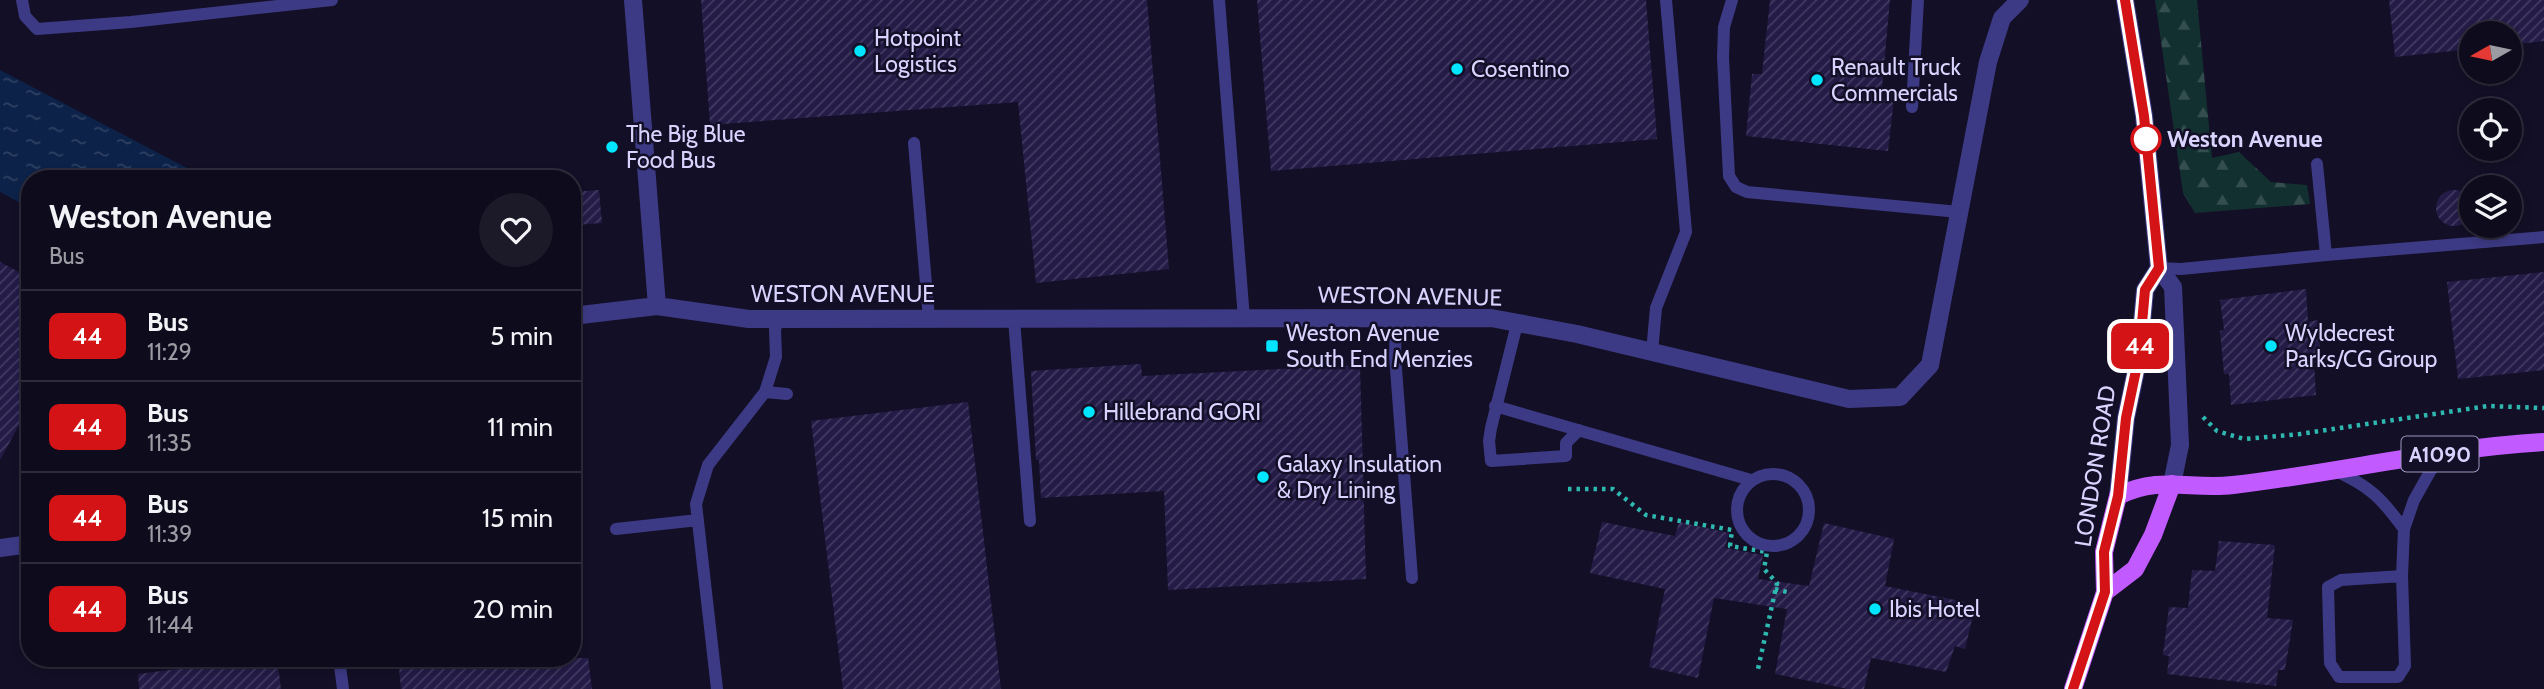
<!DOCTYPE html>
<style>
body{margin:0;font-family:Cabin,sans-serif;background:#1c1929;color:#f1f3f6;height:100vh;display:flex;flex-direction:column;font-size:26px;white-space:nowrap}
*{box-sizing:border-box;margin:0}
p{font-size:23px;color:#9b9ba3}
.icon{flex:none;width:38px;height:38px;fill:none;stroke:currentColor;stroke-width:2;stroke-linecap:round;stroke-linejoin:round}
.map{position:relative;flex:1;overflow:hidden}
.side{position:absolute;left:21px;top:170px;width:560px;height:497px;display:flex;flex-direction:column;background:#0e0b1c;border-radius:28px;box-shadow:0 4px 10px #0003,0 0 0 2px #2e2b3b}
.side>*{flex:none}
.badge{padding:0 14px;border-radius:10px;font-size:24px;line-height:46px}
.needle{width:46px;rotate:261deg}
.controls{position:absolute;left:2459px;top:21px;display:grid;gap:14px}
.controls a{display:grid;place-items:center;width:63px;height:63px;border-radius:50%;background:#0e0b1c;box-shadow:0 4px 10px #0003,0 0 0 2px #2e2b3b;font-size:35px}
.map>.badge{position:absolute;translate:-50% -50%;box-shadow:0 0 0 4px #fff}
.round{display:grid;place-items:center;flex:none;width:74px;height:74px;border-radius:37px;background:#1c1929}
.headline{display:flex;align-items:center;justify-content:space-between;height:119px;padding:0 28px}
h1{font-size:33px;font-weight:700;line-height:52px}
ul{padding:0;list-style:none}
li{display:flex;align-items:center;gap:21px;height:91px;padding:0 28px;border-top:2px solid #2e2b3b}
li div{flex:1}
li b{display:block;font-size:26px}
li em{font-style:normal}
li .badge{min-width:77px;font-weight:700;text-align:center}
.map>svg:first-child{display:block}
.forest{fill:url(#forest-firs)}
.water{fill:url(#water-ripples)}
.building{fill:url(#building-hatch)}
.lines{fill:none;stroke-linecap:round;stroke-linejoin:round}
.path{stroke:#2fb8b0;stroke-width:4.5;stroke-dasharray:3.5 5;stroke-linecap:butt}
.service{stroke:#3d3a85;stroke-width:12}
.tertiary{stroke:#3d3a85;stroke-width:18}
.primary{stroke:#c25bff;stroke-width:18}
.line-casing{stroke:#fff;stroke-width:16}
.line{stroke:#d41317;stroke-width:10}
.poi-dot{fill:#00e5ff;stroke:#130f26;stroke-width:2.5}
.stop-dot{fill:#fff;stroke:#d41317;stroke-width:3.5}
.labels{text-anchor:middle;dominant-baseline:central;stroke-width:5;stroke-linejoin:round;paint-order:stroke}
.shield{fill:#130f26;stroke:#9e99be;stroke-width:2}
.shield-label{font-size:21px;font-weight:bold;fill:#d9d4ff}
.poi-label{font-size:23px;fill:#d9d4ff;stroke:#130f26;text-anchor:start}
.stop-label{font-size:23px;font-weight:bold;fill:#d9d4ff;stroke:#130f26;text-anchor:start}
.street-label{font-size:23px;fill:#d9d4ff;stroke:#130f26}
</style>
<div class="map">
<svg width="2544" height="689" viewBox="0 0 2544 689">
<defs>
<pattern id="forest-firs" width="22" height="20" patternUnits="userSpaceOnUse" patternTransform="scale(1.75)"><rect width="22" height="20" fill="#12302f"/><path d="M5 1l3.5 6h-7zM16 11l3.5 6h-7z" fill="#344d4e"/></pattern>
<pattern id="water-ripples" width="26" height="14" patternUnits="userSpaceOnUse" patternTransform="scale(1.75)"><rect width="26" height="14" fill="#0c2248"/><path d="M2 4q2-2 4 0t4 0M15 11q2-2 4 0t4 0" fill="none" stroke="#2f4163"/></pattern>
<pattern id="building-hatch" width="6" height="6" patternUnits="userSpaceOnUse" patternTransform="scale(1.75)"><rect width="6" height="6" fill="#241b47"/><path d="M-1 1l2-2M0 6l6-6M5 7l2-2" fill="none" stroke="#433b63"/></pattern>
</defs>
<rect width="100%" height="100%" fill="#130f26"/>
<path class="forest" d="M 2155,0 L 2197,0 L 2212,158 L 2239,152 L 2271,182 L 2307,185 L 2310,204 L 2195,213 L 2183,193 Z"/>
<path class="water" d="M 0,70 L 206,178 L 30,178 L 30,208 L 0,192 Z"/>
<path class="building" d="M 701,0 L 1147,0 L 1169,269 L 1036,283 L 1018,102 L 710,125 Z
M 1257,0 L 1646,0 L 1657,139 L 1271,171 Z
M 1770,0 L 1890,0 L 1882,87 L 1895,90 L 1888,151 L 1746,136 L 1752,74 L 1762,74 Z
M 2389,0 L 2544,0 L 2544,41 L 2510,45 L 2510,33 L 2471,33 L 2471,49 L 2395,57 Z
M2436 208a18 18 0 1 1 36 0a18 18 0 1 1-36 0Z
M 599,190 L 602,223 L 576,225 L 573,192 Z
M 0,262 L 30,278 L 30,405 L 0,460 Z
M 2544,272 L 2544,370 L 2458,379 L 2447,282 Z
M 2306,289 L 2308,322 L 2318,320 L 2321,362 L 2314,363 L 2316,395 L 2231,405 L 2229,374 L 2224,374 L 2220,331 L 2224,330 L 2220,300 Z
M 1141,364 L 1142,376 L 1360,365 L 1366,579 L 1168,590 L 1164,491 L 1041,498 L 1039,460 L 1036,460 L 1031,371 Z
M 968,402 L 1001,689 L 843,689 L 811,421 Z
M 1602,522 L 1675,536 L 1679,522 L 1729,533 L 1725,548 L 1763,555 L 1758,579 L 1809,586 L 1824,523 L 1894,539 L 1885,586 L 1965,602 L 1961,616 L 1972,619 L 1965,649 L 1955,646 L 1946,672 L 1871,658 L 1864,689 L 1848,689 L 1775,674 L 1787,609 L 1714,598 L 1698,678 L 1649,667 L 1665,589 L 1590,573 Z
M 2219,541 L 2275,545 L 2267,618 L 2293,620 L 2285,670 L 2278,670 L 2276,686 L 2167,674 L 2169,656 L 2163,655 L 2169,607 L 2188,608 L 2192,570 L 2215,571 Z
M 262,658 L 277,658 L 281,689 L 139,689 L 138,674 Z
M 398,658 L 588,658 L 592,689 L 401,689 Z"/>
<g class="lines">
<path class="path" d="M 2203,417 L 2217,431 L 2244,439 L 2300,434 L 2488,406 L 2544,408
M 1568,489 L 1613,489 L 1646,515 L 1732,530 L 1730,546 L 1767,552 L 1764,569 L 1777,583 L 1758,669
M 1775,589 L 1787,592"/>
<path class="service" d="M 22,0 L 25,16 L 37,29 L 131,22 L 332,0
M 1219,0 L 1244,319
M 1732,0 L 1724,27 L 1723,58 L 1729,176 L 1736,187 L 1747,192 L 1959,212
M 1912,107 L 1918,0
M 914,143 L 929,319
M 2326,255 L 2544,237
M 2159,268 L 2181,269 L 2326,255 L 2317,164
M 1396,318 L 1395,356 L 1412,578
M 1014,319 L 1030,521
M 1517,324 L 1491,428 L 1489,441 L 1491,461 L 1566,456 L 1566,443 L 1579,430
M 1652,352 L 1656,308 L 1686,232 L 1666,0
M 765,392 L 787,394
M 1495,406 L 1751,480
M 2336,471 C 2371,487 2382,499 2404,529
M1737 510a36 36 0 1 1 72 0a36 36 0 1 1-72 0Z
M 616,529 L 698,520
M 2402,576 L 2341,580 L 2328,587 L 2330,663 L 2339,677 L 2398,677 L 2405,666 L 2402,576 L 2404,529 L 2414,500 L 2440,454
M 339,658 L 343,689
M 717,689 L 696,504 L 708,465 L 765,392 L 776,357 L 775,329 L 779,319"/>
<path class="tertiary" d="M 633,0 L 657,306
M 2125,0 L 2144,116 L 2159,268 L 2173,287 L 2180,445 L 2172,484
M 572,316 L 657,306 L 749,319 L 1491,318 L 1577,334 L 1849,399 L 1900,397 L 1930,365 L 1988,62 L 2002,18 L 2020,0
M 2118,496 L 2126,418 L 2139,356 L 2145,290 L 2159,268
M 0,548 L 30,544"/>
<path class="primary" d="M 2105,592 L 2135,569 L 2153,535 L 2172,484
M 2073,689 L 2105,592 L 2104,552 L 2118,496 C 2160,475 2190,490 2233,485 C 2337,473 2440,448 2544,442"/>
</g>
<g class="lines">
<g class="line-casing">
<path id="line" d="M 2073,689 L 2105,592 L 2104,552 L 2118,496 L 2126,418 L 2139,356 L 2145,290 L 2159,268 L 2144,116 L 2125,0"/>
</g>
<use href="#line" class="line"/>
</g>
<g class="poi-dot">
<circle cx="860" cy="51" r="7"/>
<circle cx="1457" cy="69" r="7"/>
<circle cx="1817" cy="80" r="7"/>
<circle cx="612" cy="147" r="7"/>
<rect x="1265" y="339" width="14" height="14" rx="3.5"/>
<circle cx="2271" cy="346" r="7"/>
<circle cx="1089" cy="412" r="7"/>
<circle cx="1263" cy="477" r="7"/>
<circle cx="1875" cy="609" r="7"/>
</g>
<circle class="stop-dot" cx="2146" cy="139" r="14"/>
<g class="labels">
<rect class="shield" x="2401.5" y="436.5" width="77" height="35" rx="5"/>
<g class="shield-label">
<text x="2440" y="454">A1090</text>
</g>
<g class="poi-label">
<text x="874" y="38">Hotpoint<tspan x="874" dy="26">Logistics</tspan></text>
<text x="1831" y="67">Renault Truck<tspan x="1831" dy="26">Commercials</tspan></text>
<text x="1471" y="69">Cosentino</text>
<text x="626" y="134">The Big Blue<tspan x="626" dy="26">Food Bus</tspan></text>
<text x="1286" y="333">Weston Avenue<tspan x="1286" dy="26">South End Menzies</tspan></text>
<text x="2285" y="333">Wyldecrest<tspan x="2285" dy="26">Parks/CG Group</tspan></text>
<text x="1103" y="412">Hillebrand GORI</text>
<text x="1277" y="464">Galaxy Insulation<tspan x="1277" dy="26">&amp; Dry Lining</tspan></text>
<text x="1889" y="609">Ibis Hotel</text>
</g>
<g class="stop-label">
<text x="2167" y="139">Weston Avenue</text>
</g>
<g class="street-label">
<text x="843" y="294">WESTON AVENUE</text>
<text transform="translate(1410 296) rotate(1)">WESTON AVENUE</text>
<text transform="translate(2095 466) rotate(-81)">LONDON ROAD</text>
</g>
</g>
</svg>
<div class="controls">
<a><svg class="needle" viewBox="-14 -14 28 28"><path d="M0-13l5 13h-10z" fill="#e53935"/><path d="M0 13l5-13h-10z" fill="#9b9ba3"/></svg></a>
<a><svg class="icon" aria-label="locate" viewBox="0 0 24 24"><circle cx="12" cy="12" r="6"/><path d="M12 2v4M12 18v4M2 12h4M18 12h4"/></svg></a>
<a><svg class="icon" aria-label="layers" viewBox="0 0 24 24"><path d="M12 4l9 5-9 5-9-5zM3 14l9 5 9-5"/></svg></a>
</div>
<b class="badge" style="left:2140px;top:346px;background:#d41317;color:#fff">44</b>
<section class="side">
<div class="headline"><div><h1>Weston Avenue</h1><p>Bus</p></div><a class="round"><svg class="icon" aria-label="heart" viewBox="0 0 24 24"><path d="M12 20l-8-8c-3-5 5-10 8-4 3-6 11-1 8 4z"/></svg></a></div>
<ul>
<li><span class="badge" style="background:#d41317;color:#fff">44</span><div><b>Bus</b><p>11:29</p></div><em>5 min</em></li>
<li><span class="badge" style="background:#d41317;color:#fff">44</span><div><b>Bus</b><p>11:35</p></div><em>11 min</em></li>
<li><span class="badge" style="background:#d41317;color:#fff">44</span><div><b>Bus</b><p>11:39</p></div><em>15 min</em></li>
<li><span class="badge" style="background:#d41317;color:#fff">44</span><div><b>Bus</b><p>11:44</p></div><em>20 min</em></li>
</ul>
</section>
</div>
